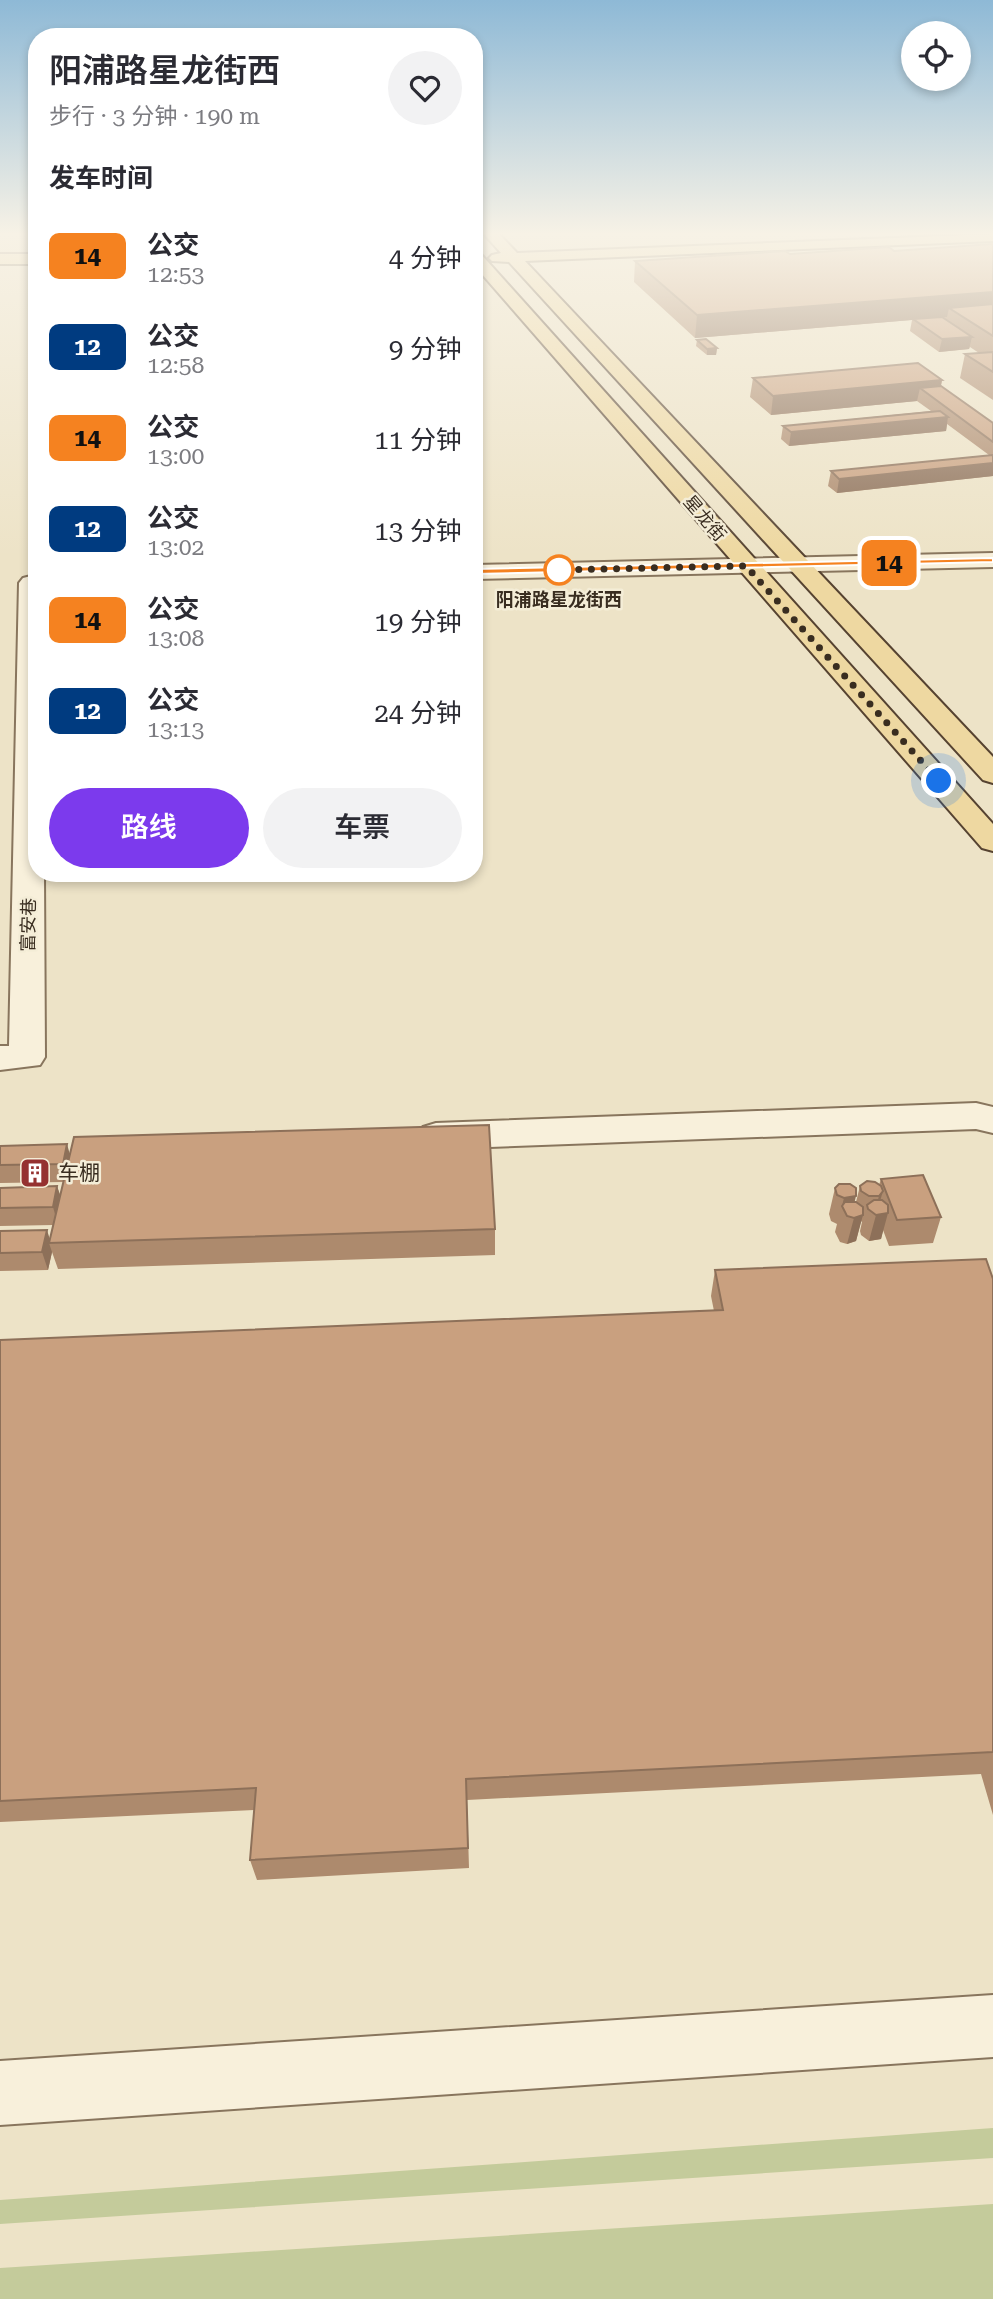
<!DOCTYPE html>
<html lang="zh">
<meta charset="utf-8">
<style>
body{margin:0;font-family:"Roboto Serif","Noto Sans SC",serif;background:#f2f2f3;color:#2b2b33;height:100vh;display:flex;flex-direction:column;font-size:26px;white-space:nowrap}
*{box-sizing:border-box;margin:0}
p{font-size:23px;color:#7c7c81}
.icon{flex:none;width:38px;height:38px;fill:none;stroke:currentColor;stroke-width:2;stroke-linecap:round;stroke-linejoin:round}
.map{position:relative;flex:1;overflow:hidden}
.side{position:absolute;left:28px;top:28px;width:455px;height:854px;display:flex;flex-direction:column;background:#fff;border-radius:28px;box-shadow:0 4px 10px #0003}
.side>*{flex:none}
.badge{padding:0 14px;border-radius:10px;font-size:24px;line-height:46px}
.buttons{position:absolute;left:901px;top:21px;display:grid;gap:14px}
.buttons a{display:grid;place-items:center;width:70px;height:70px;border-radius:50%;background:#fff;box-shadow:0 4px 10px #0003;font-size:35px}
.you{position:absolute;width:35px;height:35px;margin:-18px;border:5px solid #fff;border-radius:50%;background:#1a73e8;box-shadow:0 0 0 10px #1a73e833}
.map>.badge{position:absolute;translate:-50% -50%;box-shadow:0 0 0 4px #fff}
h2{padding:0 21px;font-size:26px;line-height:63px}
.round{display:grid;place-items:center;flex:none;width:74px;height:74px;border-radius:37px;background:#f2f2f3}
.headline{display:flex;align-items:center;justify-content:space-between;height:119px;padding:0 21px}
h1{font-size:33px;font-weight:600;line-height:52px}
.primary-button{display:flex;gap:14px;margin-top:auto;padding:14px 21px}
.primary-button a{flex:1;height:80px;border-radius:42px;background:#7c3aed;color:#fff;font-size:28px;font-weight:600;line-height:80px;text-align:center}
.primary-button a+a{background:#f2f2f3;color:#2b2b33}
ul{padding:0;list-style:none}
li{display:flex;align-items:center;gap:21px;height:91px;padding:0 21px}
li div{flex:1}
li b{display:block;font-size:26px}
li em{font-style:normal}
li .badge{min-width:77px;font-weight:700;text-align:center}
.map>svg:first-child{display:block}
.green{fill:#c4cb9b}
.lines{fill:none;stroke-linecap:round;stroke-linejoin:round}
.minor-casing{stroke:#88755d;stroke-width:4}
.major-casing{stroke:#564331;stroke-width:4}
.minor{fill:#f8f0db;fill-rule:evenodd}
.major{fill:#eed8a1;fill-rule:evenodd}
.wall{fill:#ad8a6d}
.shaded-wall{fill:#8d7059}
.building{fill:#c9a07f;stroke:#8d7059;stroke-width:2}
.line{fill:#f58220;stroke:#fff;stroke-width:2}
.walk{stroke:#392d20;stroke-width:7;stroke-dasharray:0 12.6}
.stop-dot{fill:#fff;stroke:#f58220;stroke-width:3.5}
.labels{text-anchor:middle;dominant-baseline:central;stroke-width:5;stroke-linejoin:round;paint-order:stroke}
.far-street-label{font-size:18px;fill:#392d20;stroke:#f4edd7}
.far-stop-label{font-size:18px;font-weight:bold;fill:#392d20;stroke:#f4edd7}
.poi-label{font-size:21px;fill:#392d20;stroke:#f4edd7;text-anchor:start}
</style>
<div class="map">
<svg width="993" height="2299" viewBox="0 0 993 2299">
<rect width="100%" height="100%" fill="#ede3c7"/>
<path class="green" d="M 993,2128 L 993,2158 L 0,2224 L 0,2200 Z
M 993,2204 L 993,2299 L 0,2299 L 0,2268 Z"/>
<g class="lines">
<g class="minor-casing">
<path id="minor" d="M 993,553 L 993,567 L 474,579 L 474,565 Z
M 31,576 L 37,577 L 37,873 L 44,873 L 45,1057 L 40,1065 L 0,1070 L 0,1046 L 9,1046 L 19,583 L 23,578 Z
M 976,1103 L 993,1107 L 993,1133 L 976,1129 L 436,1149 L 423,1145 L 417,1136 L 423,1127 L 436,1123 Z
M 993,1995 L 993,2057 L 0,2125 L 0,2061 Z"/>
</g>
<g class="major-casing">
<path id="major" d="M 484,234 L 499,234 L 517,253 L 993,234 L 993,241 L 525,261 L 993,757 L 993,783 L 983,780 L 509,262 L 492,261 L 489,258 L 492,255 L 501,253 Z
M 474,251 L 479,252 L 993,824 L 993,851 L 982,848 L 474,265 Z
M 0,254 L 37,254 L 37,264 L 0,264 Z"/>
</g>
<use href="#minor" class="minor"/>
<use href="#major" class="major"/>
</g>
<path class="wall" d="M 993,244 L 993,400 L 960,378 L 965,354 L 979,353 L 970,347 L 969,349 L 939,352 L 910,331 L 912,320 L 695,338 L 634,282 L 635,261 L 894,251 Z
M 697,340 L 717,348 L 716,355 L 707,355 L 696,346 Z
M 753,378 L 942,380 L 941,386 L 993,423 L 993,476 L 837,493 L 828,486 L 831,471 L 989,455 L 947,424 L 946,431 L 789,446 L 781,439 L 783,426 L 931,411 L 917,401 L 771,415 L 750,397 Z
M 0,1146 L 70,1153 L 495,1229 L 495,1255 L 58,1269 L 52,1252 L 48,1270 L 0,1271 L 0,1231 L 50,1239 L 53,1225 L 0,1226 L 0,1188 L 57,1186 L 60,1195 L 63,1182 L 0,1183 Z
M 881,1179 L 941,1217 L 933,1243 L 889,1246 L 883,1230 L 881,1239 L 869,1241 L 861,1235 L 860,1231 L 862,1222 L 861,1221 L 856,1241 L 847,1244 L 840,1242 L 835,1232 L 837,1224 L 831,1221 L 829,1214 L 835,1188 L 854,1202 L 856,1202 L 860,1186 L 879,1185 Z
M 715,1270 L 993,1279 L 993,1815 L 981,1774 L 467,1800 L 469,1868 L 257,1880 L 250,1860 L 254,1810 L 0,1822 L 0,1340 L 714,1311 L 711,1296 Z"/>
<path class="shaded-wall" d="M 993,292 L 993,313 L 949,308 L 947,317 L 695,338 L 697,315 Z
M 972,337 L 969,349 L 939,352 L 942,339 Z
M 717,348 L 716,355 L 707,355 L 707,349 Z
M 942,380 L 938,399 L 920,388 L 917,401 L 771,415 L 773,396 Z
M 948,417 L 946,431 L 789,446 L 791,432 Z
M 993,463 L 993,476 L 837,493 L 839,479 Z
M 67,1144 L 72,1162 L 68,1182 L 63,1164 Z
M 57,1186 L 63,1204 L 58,1225 L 53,1207 Z
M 883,1191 L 876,1215 L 888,1213 L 881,1239 L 869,1241 L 876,1215 L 874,1214 L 879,1196 Z
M 856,1196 L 851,1217 L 842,1206 L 844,1198 Z
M 863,1215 L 856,1241 L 847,1244 L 854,1218 Z
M 47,1230 L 51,1243 L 49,1243 L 52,1252 L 48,1270 L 42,1252 Z"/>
<path class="building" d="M 992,244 L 993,244 L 993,292 L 697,315 L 635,261 L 785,251 L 790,254 L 889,247 L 894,251 Z
M 993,304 L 993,336 L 949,308 Z
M 942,317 L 972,337 L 942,339 L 913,319 Z
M 706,339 L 717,348 L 707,349 L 697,340 Z
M 993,352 L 993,372 L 965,354 Z
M 918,363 L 942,380 L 773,396 L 753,378 Z
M 941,386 L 993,423 L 993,442 L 920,388 Z
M 940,411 L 948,417 L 791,432 L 783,426 Z
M 993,455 L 993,463 L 839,479 L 831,471 Z
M 489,1125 L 495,1229 L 49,1243 L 74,1137 Z
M 67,1144 L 63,1164 L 0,1165 L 0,1146 Z
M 923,1175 L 941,1217 L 897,1220 L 881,1179 Z
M 867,1181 L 875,1182 L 881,1186 L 883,1191 L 879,1196 L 869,1196 L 861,1191 L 860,1186 Z
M 839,1184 L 850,1184 L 856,1188 L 856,1196 L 844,1198 L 837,1195 L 835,1188 Z
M 57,1186 L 53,1207 L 0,1208 L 0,1188 Z
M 874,1200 L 882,1200 L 888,1205 L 888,1213 L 876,1215 L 868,1209 L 867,1205 Z
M 845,1202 L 856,1202 L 863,1207 L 863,1215 L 854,1218 L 847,1216 L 842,1206 Z
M 47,1230 L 42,1252 L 0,1253 L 0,1231 Z
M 986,1259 L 993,1279 L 993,1752 L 466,1779 L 468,1848 L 250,1860 L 256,1788 L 0,1801 L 0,1340 L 723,1310 L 715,1270 Z"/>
<linearGradient id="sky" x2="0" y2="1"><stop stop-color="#8eb9d6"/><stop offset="0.42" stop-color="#f7f2e6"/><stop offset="1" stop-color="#f7f2e6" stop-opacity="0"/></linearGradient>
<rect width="993" height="556" fill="url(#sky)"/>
<path class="line" d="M 993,558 L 993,562 L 474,574 L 470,572 L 474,569 Z"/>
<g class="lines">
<path class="walk" d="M 559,570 L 550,570 L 746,566 L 939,781"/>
</g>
<defs>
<g id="building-square" transform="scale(1.575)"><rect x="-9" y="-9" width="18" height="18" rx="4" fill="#953130" stroke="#f4edd7"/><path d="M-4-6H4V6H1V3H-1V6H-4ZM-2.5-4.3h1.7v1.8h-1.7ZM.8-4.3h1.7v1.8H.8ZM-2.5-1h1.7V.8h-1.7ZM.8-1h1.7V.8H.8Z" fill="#fff"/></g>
</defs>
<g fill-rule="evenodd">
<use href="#building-square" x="35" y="1173"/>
</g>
<circle class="stop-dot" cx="559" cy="570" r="14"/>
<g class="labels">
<g class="far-street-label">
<text transform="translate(705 518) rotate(49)">星龙街</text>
<text transform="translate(28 925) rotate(-89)">富安巷</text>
</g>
<g class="far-stop-label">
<text x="559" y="599">阳浦路星龙街西</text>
</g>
<g class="poi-label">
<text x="58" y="1173">车棚</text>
</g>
</g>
</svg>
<div class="buttons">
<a><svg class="icon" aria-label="locate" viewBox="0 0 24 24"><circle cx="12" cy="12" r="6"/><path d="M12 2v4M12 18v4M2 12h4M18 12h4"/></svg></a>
</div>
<div class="you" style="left:939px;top:781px"></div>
<b class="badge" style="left:889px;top:563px;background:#f58220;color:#111">14</b>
<section class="side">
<div class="headline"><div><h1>阳浦路星龙街西</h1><p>步行 · 3 分钟 · 190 m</p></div><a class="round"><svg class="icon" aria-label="heart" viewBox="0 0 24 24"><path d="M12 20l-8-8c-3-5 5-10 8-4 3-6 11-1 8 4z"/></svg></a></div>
<h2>发车时间</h2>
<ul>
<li><span class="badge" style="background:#f58220;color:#111">14</span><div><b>公交</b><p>12:53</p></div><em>4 分钟</em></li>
<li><span class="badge" style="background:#003b80;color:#fff">12</span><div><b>公交</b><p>12:58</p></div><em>9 分钟</em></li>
<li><span class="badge" style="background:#f58220;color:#111">14</span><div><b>公交</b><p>13:00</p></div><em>11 分钟</em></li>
<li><span class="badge" style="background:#003b80;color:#fff">12</span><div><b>公交</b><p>13:02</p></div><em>13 分钟</em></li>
<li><span class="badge" style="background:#f58220;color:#111">14</span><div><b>公交</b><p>13:08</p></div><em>19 分钟</em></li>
<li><span class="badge" style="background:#003b80;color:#fff">12</span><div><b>公交</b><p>13:13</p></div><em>24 分钟</em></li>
</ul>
<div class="primary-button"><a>路线</a><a>车票</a></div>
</section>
</div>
